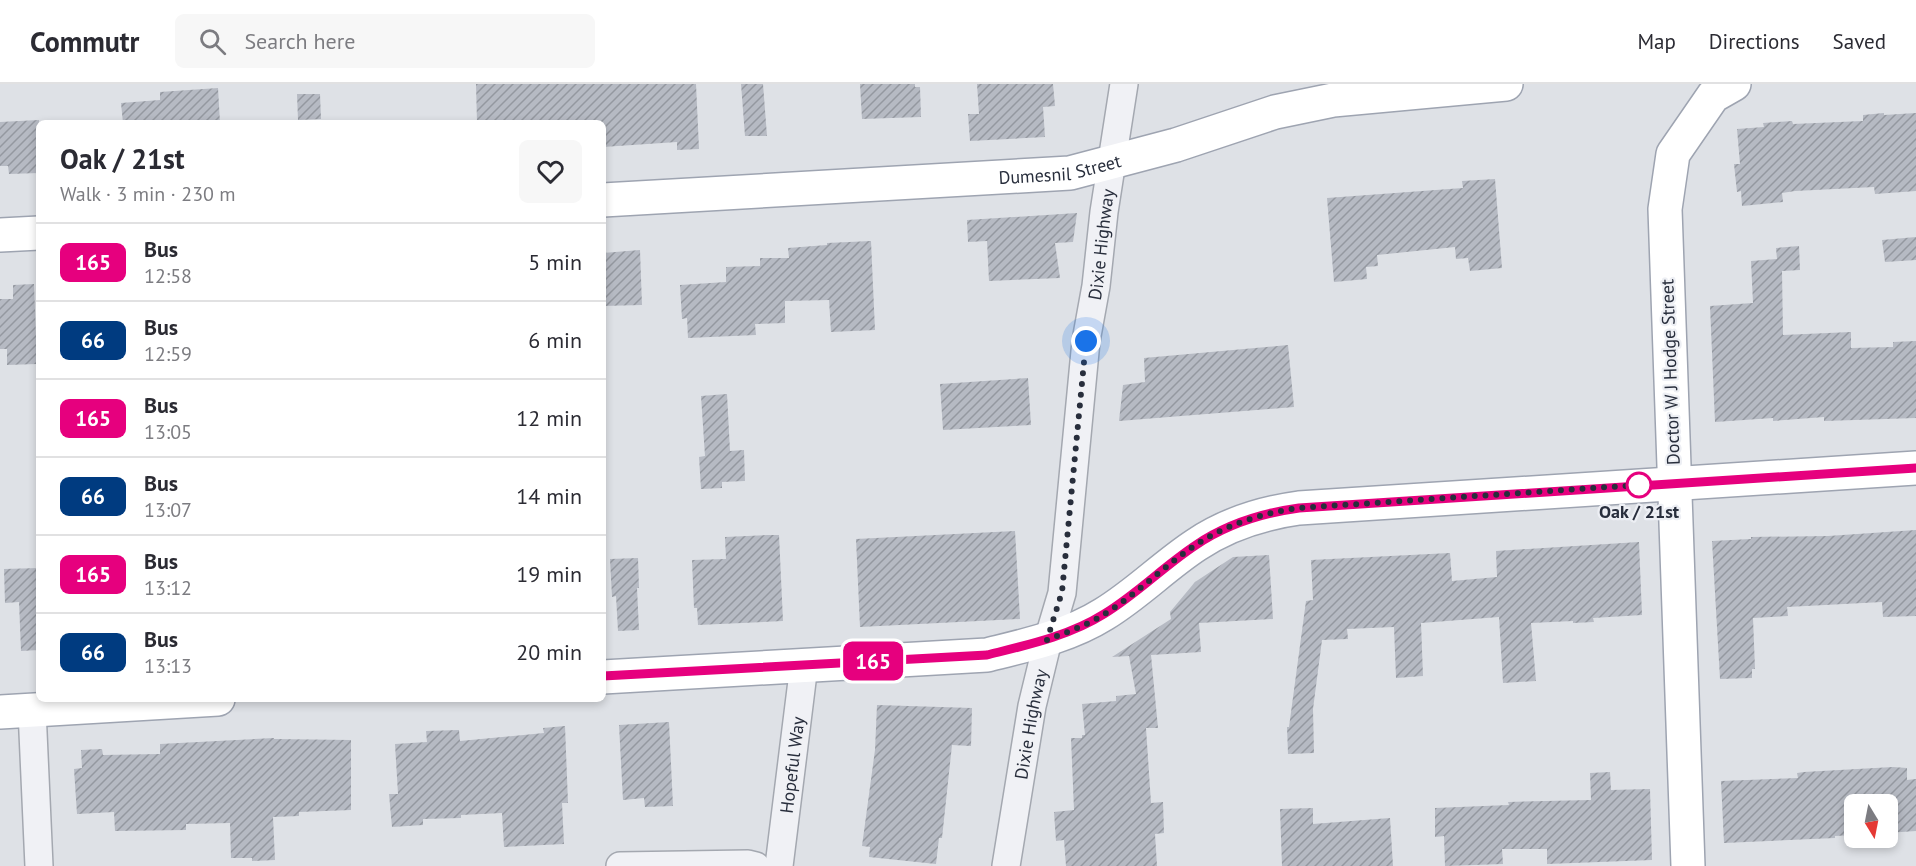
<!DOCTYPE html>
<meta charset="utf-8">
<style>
body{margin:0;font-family:"PT Sans",sans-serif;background:#f7f7f7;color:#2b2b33;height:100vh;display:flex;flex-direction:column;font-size:22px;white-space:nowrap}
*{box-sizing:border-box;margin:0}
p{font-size:20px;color:#7c7c81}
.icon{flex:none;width:33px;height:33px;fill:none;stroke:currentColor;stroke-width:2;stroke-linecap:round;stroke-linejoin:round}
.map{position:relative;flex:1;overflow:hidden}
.details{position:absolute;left:36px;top:36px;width:570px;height:582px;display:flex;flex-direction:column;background:#fff;border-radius:9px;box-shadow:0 3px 9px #0003}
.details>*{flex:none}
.badge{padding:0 12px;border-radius:9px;font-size:21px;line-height:39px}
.needle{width:39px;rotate:170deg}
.controls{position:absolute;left:1844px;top:710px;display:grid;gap:12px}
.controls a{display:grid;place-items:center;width:54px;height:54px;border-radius:9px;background:#fff;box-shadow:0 3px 9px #0003;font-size:30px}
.you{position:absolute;width:30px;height:30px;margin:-15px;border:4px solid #fff;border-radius:50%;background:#1a73e8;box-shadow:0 0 0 9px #1a73e833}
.map>.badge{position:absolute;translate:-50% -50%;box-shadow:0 0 0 3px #fff}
.round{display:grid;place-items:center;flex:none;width:63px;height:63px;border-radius:9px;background:#f7f7f7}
.summary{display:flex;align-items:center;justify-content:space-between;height:102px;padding:0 24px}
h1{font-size:28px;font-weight:700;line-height:45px}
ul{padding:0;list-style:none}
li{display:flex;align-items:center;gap:18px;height:78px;padding:0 24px;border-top:2px solid #e1e1e2}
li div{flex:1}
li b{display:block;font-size:22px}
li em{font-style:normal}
li .badge{min-width:66px;font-weight:700;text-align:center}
header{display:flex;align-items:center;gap:36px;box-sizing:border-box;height:84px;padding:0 30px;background:#fff;border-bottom:2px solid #e1e1e2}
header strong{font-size:28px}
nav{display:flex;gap:33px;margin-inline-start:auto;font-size:21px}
.search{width:420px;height:54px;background:#f7f7f7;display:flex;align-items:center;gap:15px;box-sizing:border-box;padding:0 21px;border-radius:9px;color:#7c7c81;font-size:22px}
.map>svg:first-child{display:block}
.building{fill:url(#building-hatch)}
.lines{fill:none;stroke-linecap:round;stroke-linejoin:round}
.minor-casing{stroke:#a4a8b0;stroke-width:30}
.major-casing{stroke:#9ea4b1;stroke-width:36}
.minor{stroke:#f0f1f5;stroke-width:27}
.major{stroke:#fff;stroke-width:33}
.line-casing{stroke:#fff;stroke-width:14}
.line{stroke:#e6007e;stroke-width:9}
.walk{stroke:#282e3c;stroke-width:6;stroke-dasharray:0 10.8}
.stop-dot{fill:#fff;stroke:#e6007e;stroke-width:3}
.labels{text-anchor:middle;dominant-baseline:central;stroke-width:4.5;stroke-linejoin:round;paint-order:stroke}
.street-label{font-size:18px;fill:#282e3c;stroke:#edeff4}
.stop-label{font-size:18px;font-weight:bold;fill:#282e3c;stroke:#edeff4}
</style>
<header>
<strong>Commutr</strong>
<div class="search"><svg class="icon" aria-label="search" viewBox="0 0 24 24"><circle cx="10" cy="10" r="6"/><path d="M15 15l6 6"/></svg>Search here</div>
<nav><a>Map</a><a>Directions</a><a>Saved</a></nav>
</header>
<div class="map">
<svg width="1916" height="782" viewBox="0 0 1916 782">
<defs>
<pattern id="building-hatch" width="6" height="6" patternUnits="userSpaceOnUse" patternTransform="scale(1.5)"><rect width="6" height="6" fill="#b6bac3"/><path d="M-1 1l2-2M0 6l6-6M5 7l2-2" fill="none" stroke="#9498a0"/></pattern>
</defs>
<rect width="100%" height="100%" fill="#dee1e6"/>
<path class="building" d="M 476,0 L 696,0 L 699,65 L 677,66 L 677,58 L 603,63 L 603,39 L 477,39 Z
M 741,0 L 763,0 L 767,52 L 745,52 Z
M 860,0 L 915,0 L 915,3 L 920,3 L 921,33 L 862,35 Z
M 977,0 L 1053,0 L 1055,22 L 1043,23 L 1045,53 L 970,57 L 968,30 L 979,30 Z
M 218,4 L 220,39 L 123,39 L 121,19 L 160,16 L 160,8 Z
M 297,10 L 320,10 L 321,35 L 298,36 Z
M 1884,29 L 1884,31 L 1916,29 L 1916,107 L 1875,110 L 1874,103 L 1795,107 L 1782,109 L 1783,118 L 1742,122 L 1741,107 L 1737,108 L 1734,80 L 1740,80 L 1737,45 L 1764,43 L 1763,39 L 1792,37 L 1793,40 L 1863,37 L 1863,31 Z
M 39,36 L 39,89 L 9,90 L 8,82 L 0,82 L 0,38 Z
M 1495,95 L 1502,184 L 1470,187 L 1468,174 L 1456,175 L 1455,163 L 1377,171 L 1378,182 L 1366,183 L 1367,195 L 1334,198 L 1327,114 L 1463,104 L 1462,97 Z
M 1077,129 L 1073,158 L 1055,159 L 1060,194 L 989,197 L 987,157 L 968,158 L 967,136 Z
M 1916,153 L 1916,176 L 1885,178 L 1882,156 Z
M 871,157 L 875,246 L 831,248 L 829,216 L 785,217 L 785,239 L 755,240 L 756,251 L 688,254 L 687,234 L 682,235 L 680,201 L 726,198 L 726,183 L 760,182 L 760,174 L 789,174 L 788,164 L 827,161 L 827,159 Z
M 1799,162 L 1800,186 L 1782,187 L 1783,251 L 1851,248 L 1851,264 L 1893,263 L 1893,258 L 1916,257 L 1916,334 L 1824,337 L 1824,333 L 1773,337 L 1773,334 L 1715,338 L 1710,222 L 1753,219 L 1751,177 L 1777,175 L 1776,164 Z
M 640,166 L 642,221 L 603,222 L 603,169 Z
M 34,200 L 37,280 L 7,281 L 7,265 L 0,265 L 0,215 L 13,215 L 13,201 Z
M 1288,261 L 1294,323 L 1119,337 L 1123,301 L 1145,298 L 1144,274 Z
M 1028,294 L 1031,341 L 943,346 L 940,300 Z
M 727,310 L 730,367 L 744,366 L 745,397 L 722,398 L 722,404 L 701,405 L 699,373 L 705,372 L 701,312 Z
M 1916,446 L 1916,532 L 1883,533 L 1882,518 L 1787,523 L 1788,532 L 1753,534 L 1755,585 L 1752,585 L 1752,594 L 1720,595 L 1712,457 L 1751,455 L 1751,453 L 1828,452 Z
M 1015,447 L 1020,535 L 860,543 L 856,455 Z
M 768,451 L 779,451 L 783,537 L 698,541 L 697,524 L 694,524 L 692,476 L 726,475 L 725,453 Z
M 1639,458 L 1642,531 L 1593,534 L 1594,538 L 1573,539 L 1573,537 L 1531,539 L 1536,597 L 1503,599 L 1499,533 L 1421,539 L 1423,592 L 1396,594 L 1394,543 L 1347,545 L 1348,555 L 1322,556 L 1313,625 L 1314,669 L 1288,670 L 1287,643 L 1289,643 L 1306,517 L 1313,516 L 1311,476 L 1450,469 L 1452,497 L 1497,493 L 1496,467 Z
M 1269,471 L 1273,535 L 1199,539 L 1201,568 L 1151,571 L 1158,644 L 1146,644 L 1151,719 L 1163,718 L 1164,749 L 1155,750 L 1157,782 L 1066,782 L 1064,756 L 1056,757 L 1054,728 L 1074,726 L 1071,654 L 1082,654 L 1082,651 L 1085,651 L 1082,620 L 1116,617 L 1116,612 L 1136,610 L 1129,572 L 1112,573 L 1171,535 L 1170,528 L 1195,498 L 1233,473 Z
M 638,474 L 639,504 L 637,504 L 639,546 L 618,547 L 616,512 L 612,513 L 610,475 Z
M 39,484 L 39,566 L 21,567 L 19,518 L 5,519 L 4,485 Z
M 877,621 L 972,624 L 971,662 L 952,661 L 942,754 L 939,754 L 936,780 L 869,773 L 870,763 L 862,762 L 875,666 Z
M 669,638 L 673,722 L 645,723 L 644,714 L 623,716 L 619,641 Z
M 565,642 L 568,719 L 562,719 L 564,760 L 504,763 L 502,729 L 461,731 L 461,734 L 423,735 L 423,741 L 392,743 L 389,710 L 398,710 L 395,660 L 427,658 L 426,647 L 459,646 L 460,657 L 544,649 L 543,644 Z
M 274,654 L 274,655 L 351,656 L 351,726 L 299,728 L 299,732 L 273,733 L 275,776 L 252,777 L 252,774 L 231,774 L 230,739 L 186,740 L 186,746 L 115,747 L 114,728 L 77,730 L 74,685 L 82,684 L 81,666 L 102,665 L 103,671 L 160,670 L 160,660 Z
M 1893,683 L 1907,684 L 1907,696 L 1916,695 L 1916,747 L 1887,749 L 1887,720 L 1854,720 L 1854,751 L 1835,752 L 1835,754 L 1724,759 L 1721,697 L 1798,694 L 1797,689 L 1804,688 Z
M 1610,688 L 1611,706 L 1650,705 L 1652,776 L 1547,780 L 1547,765 L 1502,765 L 1503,780 L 1445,782 L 1444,752 L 1435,753 L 1435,724 L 1509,721 L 1508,718 L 1591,716 L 1590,689 Z
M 1313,724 L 1313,740 L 1390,734 L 1393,782 L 1282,782 L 1280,725 Z"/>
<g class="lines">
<g class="minor-casing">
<g id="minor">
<path d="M 32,626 L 39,782"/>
<path d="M 620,782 L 748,780 L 756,782"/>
<path id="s1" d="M 779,782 L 804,581"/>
<path id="s2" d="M 1006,782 L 1032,622 L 1048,556 L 1062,509 L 1086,257 L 1096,202 L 1104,128 L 1124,0"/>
</g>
</g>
<g class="major-casing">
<g id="major">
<path id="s3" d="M 603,116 L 1070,89 L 1176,61 L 1275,28 L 1333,16 L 1506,0"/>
<path d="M 0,151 L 39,149"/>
<path d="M 603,593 L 987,571 C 1027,561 1069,552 1104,530 C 1137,510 1164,482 1196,461 C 1227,440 1263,429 1299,424 L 1916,384"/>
<path d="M 0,628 L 218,615"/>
<path d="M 1688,782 L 1665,125 L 1673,70 L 1713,12 L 1734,0"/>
</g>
</g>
<use href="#minor" class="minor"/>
<use href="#major" class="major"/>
</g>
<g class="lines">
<g class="line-casing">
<path id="line" d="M 603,592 L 987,571 C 1027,561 1069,552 1104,530 C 1137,510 1164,482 1196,461 C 1227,440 1263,429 1299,424 L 1916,384"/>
</g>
<use href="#line" class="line"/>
<path class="walk" d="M 1086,257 L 1062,508 L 1047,556 C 1067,548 1088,541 1106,529 C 1138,509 1165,481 1197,460 C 1228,440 1263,429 1299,424 L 1639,401"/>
</g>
<circle class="stop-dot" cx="1639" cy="401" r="12"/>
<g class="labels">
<g class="street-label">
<text stroke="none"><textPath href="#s3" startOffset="458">Dumesnil Street</textPath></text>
<text stroke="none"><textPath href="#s2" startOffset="630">Dixie Highway</textPath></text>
<text transform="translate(1670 288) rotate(-92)">Doctor W J Hodge Street</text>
<text stroke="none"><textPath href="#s2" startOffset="144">Dixie Highway</textPath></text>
<text stroke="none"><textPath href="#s1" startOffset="102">Hopeful Way</textPath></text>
</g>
<g class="stop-label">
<text x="1639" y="427">Oak / 21st</text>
</g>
</g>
</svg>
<div class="controls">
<a><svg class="needle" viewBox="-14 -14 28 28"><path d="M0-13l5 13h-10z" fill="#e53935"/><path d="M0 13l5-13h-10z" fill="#7c7c81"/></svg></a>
</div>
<div class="you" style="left:1086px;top:257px"></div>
<b class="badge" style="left:873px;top:577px;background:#e6007e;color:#fff">165</b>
<section class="details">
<div class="summary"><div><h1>Oak / 21st</h1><p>Walk · 3 min · 230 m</p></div><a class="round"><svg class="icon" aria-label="heart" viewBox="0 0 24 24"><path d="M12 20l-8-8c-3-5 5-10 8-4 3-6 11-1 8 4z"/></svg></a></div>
<ul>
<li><span class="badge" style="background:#e6007e;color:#fff">165</span><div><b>Bus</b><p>12:58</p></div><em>5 min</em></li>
<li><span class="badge" style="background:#003b80;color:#fff">66</span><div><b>Bus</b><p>12:59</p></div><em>6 min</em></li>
<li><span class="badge" style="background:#e6007e;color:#fff">165</span><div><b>Bus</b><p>13:05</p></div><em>12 min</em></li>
<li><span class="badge" style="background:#003b80;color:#fff">66</span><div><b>Bus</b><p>13:07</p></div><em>14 min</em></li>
<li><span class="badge" style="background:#e6007e;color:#fff">165</span><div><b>Bus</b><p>13:12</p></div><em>19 min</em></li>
<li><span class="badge" style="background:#003b80;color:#fff">66</span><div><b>Bus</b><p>13:13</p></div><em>20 min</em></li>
</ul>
</section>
</div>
